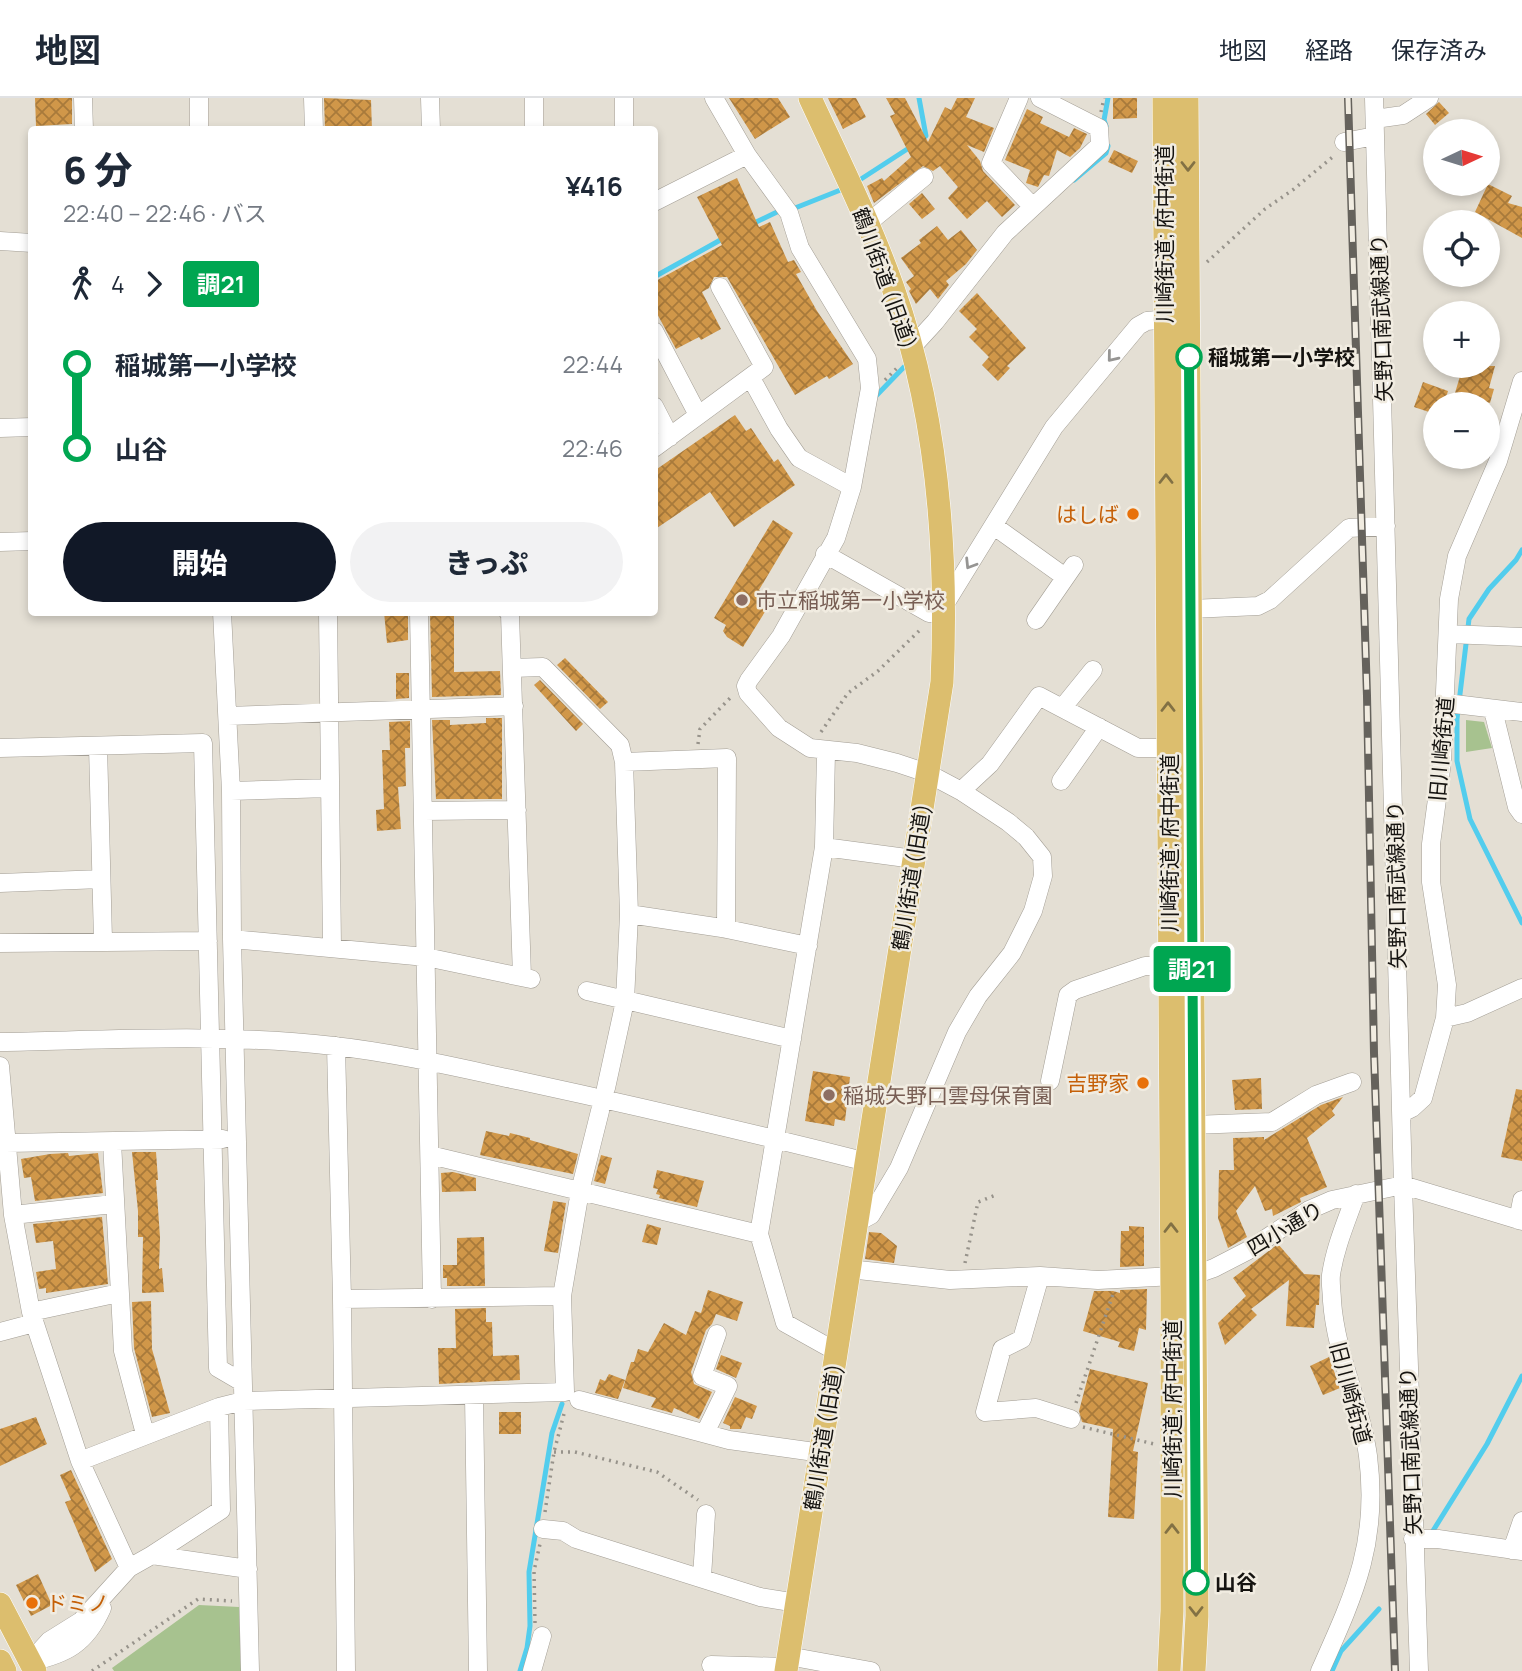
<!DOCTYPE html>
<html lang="ja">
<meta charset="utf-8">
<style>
body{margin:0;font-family:Manrope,"Noto Sans JP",sans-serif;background:#f2f2f3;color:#1f2937;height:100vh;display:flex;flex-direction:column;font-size:26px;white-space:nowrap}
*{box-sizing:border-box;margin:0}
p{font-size:23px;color:#747a83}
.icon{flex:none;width:38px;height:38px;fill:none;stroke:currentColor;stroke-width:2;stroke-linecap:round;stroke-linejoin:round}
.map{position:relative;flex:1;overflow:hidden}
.side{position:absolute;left:28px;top:28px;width:630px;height:490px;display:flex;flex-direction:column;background:#fff;border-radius:7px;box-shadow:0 4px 10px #0003}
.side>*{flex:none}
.badge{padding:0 14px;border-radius:5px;font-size:24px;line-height:46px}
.needle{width:46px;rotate:86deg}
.controls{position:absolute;left:1423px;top:21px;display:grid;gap:14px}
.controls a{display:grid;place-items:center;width:77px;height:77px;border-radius:50%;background:#fff;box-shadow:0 4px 10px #0003;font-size:35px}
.map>.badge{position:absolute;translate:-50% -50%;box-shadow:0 0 0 4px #fff}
.legs{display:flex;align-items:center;gap:10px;height:77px;padding:0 35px;font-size:23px}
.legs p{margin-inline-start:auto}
.head{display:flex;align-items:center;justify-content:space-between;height:119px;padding:0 35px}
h1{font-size:38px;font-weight:800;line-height:52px}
.button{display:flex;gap:14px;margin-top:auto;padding:14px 35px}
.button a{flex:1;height:80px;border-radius:42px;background:#111827;color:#fff;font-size:28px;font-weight:800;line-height:80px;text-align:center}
.button a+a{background:#f2f2f3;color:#1f2937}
ul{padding:0 35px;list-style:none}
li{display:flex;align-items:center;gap:24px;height:84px;font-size:26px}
li i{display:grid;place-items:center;width:10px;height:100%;margin:0 9px;background:currentColor}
li i::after{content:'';width:18px;height:18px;margin:-9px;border:5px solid;border-radius:50%;background:#fff}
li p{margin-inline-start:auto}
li:first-child i{background:linear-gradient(#0000 50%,currentColor 0)}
li:last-child i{background:linear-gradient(currentColor 50%,#0000 0)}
header{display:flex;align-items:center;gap:42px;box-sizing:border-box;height:98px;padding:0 35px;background:#fff;border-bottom:2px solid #e0e1e3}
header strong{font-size:33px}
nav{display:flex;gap:38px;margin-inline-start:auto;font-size:24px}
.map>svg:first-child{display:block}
.green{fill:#a7c28f}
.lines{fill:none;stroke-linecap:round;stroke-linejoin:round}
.stream{stroke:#52cded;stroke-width:5}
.building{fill:url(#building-cross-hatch)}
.minor-casing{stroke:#a39e95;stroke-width:19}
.major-casing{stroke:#fff;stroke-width:24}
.path{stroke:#97938b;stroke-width:3.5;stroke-dasharray:2 5;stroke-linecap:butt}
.minor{stroke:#fff;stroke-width:18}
.major{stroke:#dcbe6e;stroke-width:23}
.rail-casing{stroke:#65625c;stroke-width:8}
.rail{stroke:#f1ece1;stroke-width:5;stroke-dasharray:16;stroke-linecap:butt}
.oneway{stroke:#827144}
.oneway2{stroke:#969593}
.line-1-casing{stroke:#fff;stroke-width:16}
.line-1{stroke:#00a651;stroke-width:10}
.stop-1-dot{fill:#fff;stroke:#00a651;stroke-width:3.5}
.food-dot{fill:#e8710a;stroke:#f1ece1;stroke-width:2.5}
.education-dot{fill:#8d6e63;stroke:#f1ece1;stroke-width:2.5}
.labels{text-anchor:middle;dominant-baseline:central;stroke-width:5;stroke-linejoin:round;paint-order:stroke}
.street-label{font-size:21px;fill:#151310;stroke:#f1ece1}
.stop-label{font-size:21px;font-weight:bold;fill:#151310;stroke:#f1ece1;text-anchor:start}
.food-label{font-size:21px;fill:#c56008;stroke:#f1ece1;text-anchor:end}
.education-label{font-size:21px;fill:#785e54;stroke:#f1ece1;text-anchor:start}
</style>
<header>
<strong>地図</strong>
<nav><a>地図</a><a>経路</a><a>保存済み</a></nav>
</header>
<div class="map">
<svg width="1522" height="1573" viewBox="0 0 1522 1573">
<defs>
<pattern id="building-cross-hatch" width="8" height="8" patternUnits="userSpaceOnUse" patternTransform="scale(1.75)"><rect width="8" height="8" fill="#d09749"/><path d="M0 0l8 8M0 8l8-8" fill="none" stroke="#a87a3b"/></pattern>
</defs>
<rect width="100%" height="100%" fill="#e4dfd4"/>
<path class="green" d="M 1466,622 L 1484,624 L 1492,650 L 1466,654 Z
M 199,1507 L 239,1509 L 241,1573 L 114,1573 L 112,1570 Z"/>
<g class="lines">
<path class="stream" d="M 919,0 L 926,38 L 920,42
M 1106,28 L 1104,22 L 1108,0
M 1074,82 L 1106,55 L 1108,48
M 858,83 L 912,48
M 795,110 L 843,91
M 752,126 L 777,114
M 654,179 L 724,140
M 875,299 L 904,269
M 1522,452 L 1516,462 L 1489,491 L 1469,521 L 1457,621 L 1457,663 L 1470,721 L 1522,825
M 1431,1436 L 1487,1346 L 1522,1278
M 520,1573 L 527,1550 L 530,1528 L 529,1474 L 552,1335 L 562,1306
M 1332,1573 L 1341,1553 L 1379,1511"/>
</g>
<path class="building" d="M 35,0 L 72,0 L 72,26 L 36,28 Z
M 324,0 L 371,2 L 372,32 L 325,32 Z
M 729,0 L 778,0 L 790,19 L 755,41 Z
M 828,0 L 856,0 L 866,19 L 843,31 Z
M 886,0 L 905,0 L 928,44 L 945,9 L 951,12 L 957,0 L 975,0 L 966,19 L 994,30 L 984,54 L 967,47 L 980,63 L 983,73 L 1015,107 L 1002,119 L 987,103 L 967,121 L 948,100 L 958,89 L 940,68 L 933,73 L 923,68 L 874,105 L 867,88 L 882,80 L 884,83 L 911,59 L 890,18 L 895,16 Z
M 1113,0 L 1137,0 L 1137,20 L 1113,21 Z
M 1439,4 L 1449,15 L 1435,27 L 1426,16 Z
M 1027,11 L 1043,19 L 1040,25 L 1069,39 L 1074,30 L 1087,36 L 1080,50 L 1070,59 L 1057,52 L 1049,78 L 1044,77 L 1038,89 L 1026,85 L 1030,72 L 1005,62 Z
M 1114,52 L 1138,63 L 1132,75 L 1108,64 Z
M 737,80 L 759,129 L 770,124 L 788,164 L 794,162 L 801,174 L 796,176 L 817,213 L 853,266 L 829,281 L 827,278 L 795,297 L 727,179 L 714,179 L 709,190 L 702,194 L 721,231 L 701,242 L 699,239 L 676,251 L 654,210 L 654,184 L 722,147 L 697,99 Z
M 1488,86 L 1512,98 L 1508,105 L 1522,109 L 1522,140 L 1475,114 Z
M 922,95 L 935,111 L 922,121 L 909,106 Z
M 937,128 L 948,142 L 961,132 L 977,152 L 966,166 L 946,183 L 949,187 L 938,201 L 930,191 L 916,206 L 909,193 L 911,191 L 906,184 L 914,178 L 901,160 L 921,145 L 919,142 Z
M 977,195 L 1026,250 L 1007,268 L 1010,270 L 998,283 L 982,267 L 989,259 L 969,239 L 977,231 L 959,213 Z
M 1463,268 L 1495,268 L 1489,290 L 1494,291 L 1490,305 L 1455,295 Z
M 1423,284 L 1448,293 L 1444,306 L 1435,306 L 1435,316 L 1414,309 Z
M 735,317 L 746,333 L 751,330 L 774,364 L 778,361 L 795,387 L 734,429 L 710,394 L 654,432 L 654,373 Z
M 773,422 L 793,435 L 759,492 L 773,501 L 743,549 L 727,539 L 723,533 L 726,527 L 714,520 Z
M 384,514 L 408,514 L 408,542 L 387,545 Z
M 454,514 L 454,574 L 500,573 L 501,597 L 432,599 L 430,515 Z
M 565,560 L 608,604 L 600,611 L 557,567 Z
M 396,575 L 409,575 L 409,600 L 396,601 Z
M 540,582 L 583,626 L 576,633 L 534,587 Z
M 486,620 L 502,620 L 502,701 L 436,701 L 432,622 L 450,622 L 450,627 L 486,625 Z
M 410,623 L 410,650 L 405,650 L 406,688 L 398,689 L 401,731 L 377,733 L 376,712 L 384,711 L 382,652 L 390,652 L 389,624 Z
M 813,973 L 850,979 L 845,1023 L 835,1021 L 834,1028 L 805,1023 Z
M 1261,980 L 1262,1011 L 1235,1012 L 1232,982 Z
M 1516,991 L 1522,992 L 1522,1063 L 1501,1059 Z
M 1343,999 L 1332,1013 L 1335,1017 L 1307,1040 L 1327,1089 L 1300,1100 L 1301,1104 L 1273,1118 L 1272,1111 L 1265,1113 L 1255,1088 L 1236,1113 L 1247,1139 L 1228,1150 L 1218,1120 L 1219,1072 L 1234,1072 L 1233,1040 L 1264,1039 L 1264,1042 L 1321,1007 Z
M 486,1033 L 509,1038 L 510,1035 L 530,1040 L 530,1042 L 578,1056 L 573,1076 L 480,1057 Z
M 132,1054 L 156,1054 L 158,1082 L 156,1082 L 160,1139 L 159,1171 L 162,1170 L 164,1194 L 142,1195 L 143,1139 L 138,1139 L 138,1113 Z
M 68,1055 L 69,1058 L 98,1055 L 103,1095 L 35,1103 L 31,1079 L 24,1080 L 21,1061 L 50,1056 Z
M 601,1057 L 612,1060 L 605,1086 L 594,1083 Z
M 657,1072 L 704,1083 L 697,1109 L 659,1100 L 660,1097 L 656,1096 L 658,1091 L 653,1090 Z
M 453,1074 L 476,1080 L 476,1093 L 442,1094 L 441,1075 Z
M 553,1103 L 566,1105 L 558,1155 L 544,1153 Z
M 102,1119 L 108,1186 L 46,1195 L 46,1190 L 39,1191 L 36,1174 L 56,1171 L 53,1143 L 36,1145 L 33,1126 Z
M 647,1126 L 661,1130 L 657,1147 L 642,1144 Z
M 1129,1128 L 1144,1129 L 1144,1168 L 1120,1169 L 1121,1133 L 1129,1133 Z
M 869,1134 L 881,1135 L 897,1148 L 894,1165 L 865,1161 Z
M 484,1139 L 485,1188 L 447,1188 L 447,1180 L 443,1180 L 443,1167 L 457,1167 L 457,1140 Z
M 1278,1146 L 1304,1176 L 1320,1177 L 1319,1207 L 1316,1207 L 1314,1230 L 1286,1228 L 1289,1182 L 1251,1211 L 1257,1217 L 1225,1247 L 1218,1225 L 1246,1198 L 1233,1180 Z
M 1147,1191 L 1146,1232 L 1139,1230 L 1134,1253 L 1118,1249 L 1120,1244 L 1083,1233 L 1094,1193 L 1113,1193 L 1120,1195 L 1120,1192 Z
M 708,1192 L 743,1204 L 737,1223 L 716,1216 L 712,1226 L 706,1232 L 691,1274 L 694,1286 L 712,1294 L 699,1321 L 674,1310 L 672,1315 L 651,1309 L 656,1300 L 623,1290 L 631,1264 L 634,1264 L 638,1251 L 648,1254 L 664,1225 L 686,1237 L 695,1213 L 701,1215 Z
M 151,1203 L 152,1251 L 170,1315 L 152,1319 L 134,1250 L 132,1204 Z
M 486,1210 L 486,1224 L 492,1224 L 493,1258 L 519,1257 L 520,1282 L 439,1286 L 438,1250 L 456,1250 L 455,1211 Z
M 721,1257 L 742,1265 L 736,1280 L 716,1271 Z
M 1329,1259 L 1340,1290 L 1323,1297 L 1310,1268 Z
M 1090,1271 L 1148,1285 L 1133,1353 L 1138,1354 L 1134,1421 L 1108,1419 L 1113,1331 L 1082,1324 L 1079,1313 Z
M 609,1276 L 625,1282 L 618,1301 L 595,1295 L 600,1281 L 605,1283 Z
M 735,1299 L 757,1308 L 752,1321 L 746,1319 L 741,1331 L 730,1331 L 730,1328 L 723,1325 Z
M 499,1314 L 521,1314 L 521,1336 L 499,1336 Z
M 36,1319 L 47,1346 L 0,1368 L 0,1331 Z
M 71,1372 L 112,1461 L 95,1474 L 65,1404 L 71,1402 L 60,1377 Z
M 38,1476 L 52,1507 L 31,1518 L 16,1487 Z"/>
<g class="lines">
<g class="minor-casing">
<path id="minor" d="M 83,0 L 84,32
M 199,0 L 199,32
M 313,0 L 314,32
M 430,0 L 431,32
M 534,0 L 534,32
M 624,0 L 624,32
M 714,0 L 747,57 L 789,115 L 800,150 L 867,261 L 870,290 L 852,389 L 836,440 L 781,538 L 749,582 L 746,588 L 748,595 L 779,630 L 810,650 L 857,655 L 897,665 L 927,675 L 961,693 L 1008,724 L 1026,739 L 1042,759 L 1043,778 L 1033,813 L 1012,855 L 978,898 L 957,934 L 899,1070 L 871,1117 L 858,1124
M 1019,0 L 991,65 L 1033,109
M 1374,0 L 1403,1087 L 1419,1573
M 1375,21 L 1403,17 L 1429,0
M 1344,44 L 1375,38
M 654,104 L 747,57
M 868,125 L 924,79
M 0,143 L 32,145
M 654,233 L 698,317
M 912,249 L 935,224 L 1005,135 L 1100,47 L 1099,30 L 1040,0
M 751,280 L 779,331 L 799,360 L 852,389
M 654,308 L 670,339
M 0,330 L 32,329
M 654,350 L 764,269 L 720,189
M 994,428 L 1065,479
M 0,444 L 32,443
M 825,456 L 929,515 L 945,516
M 945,506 L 1054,329 L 1138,228 L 1147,223 L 1178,220
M 1191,511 L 1258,508 L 1270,502 L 1349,430 L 1386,428
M 222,514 L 231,693 L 232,841 L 250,1573
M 328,514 L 332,849
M 419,514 L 432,1201
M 508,514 L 510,516 L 522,879
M 1036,522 L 1074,467
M 1449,536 L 1522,539
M 512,570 L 543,569 L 620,647 L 624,664 L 629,816 L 625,903 L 606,990
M 1446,605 L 1522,614
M 1063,609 L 1093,572
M 1493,612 L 1517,709 L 1522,716
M 228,618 L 514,608
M 98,648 L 103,842
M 0,650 L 203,645 L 218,1270 L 242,1284
M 624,664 L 727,660 L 726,831
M 1061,683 L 1099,629
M 231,693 L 330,690
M 961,693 L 990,666 L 1039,598 L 1138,650 L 1168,650
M 424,713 L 517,712
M 824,749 L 914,761
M 0,785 L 101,781
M 629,816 L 722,830 L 808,848
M 232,841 L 426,859 L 531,881
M 0,845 L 208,843
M 587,893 L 792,941
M 1445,920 L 1467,915 L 1522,890
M 0,944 C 111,942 223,935 334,948 C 397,955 459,970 521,983 C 637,1008 752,1035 867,1064
M 336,948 L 342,1201 L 346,1573
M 0,968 L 13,1117 L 31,1214 L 80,1363 L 129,1470
M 1050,983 L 1068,897 L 1075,892 L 1145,868 L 1169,868
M 1402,1015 L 1412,1010 L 1423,1000 L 1445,920 L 1447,887 L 1431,784 L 1431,746 L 1442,664 L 1449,501 L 1457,458 L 1498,363 L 1522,283
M 1193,1027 L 1272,1024 L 1316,997 L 1352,984
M 112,1044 L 123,1253 L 145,1336
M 6,1045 L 223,1041
M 430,1057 L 759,1136 L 785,1225 L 837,1254
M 13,1117 L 113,1106
M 1518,1122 L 1522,1102
M 759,1136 L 824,749 L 826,654
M 849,1171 L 950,1182 L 1040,1178 L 1098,1182 L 1194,1177 L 1214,1170 L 1247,1153 L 1309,1112 L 1332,1102 L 1403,1087 L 1522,1123
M 1040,1178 L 1022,1241 L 1002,1251 L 985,1314 L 1036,1310 L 1071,1321
M 342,1201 L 562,1198
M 31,1214 L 119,1195
M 0,1234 L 34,1225
M 474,1297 L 478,1573
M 579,1302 L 729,1342 L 822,1355
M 705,1335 L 728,1288 L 702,1278 L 717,1236
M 80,1363 L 219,1309 L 243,1303 L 565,1294 L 562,1198 L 580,1093 L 600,1013
M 543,1431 L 563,1433 L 576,1441 L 760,1499 L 797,1505
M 1413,1441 L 1438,1441 L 1522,1453
M 1512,1452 L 1522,1423
M 152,1457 L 221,1412 L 219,1309
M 702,1479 L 706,1416
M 788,1558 L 871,1573
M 30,1564 L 49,1543 L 81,1523 L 129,1470 L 152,1457 L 248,1471
M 30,1564 C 66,1556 86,1546 102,1510
M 711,1567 L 786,1569
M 532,1573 L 542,1538
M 1320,1573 C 1354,1497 1379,1445 1368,1358 C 1361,1305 1336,1258 1332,1203 C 1332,1195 1330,1185 1331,1177 C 1335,1149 1347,1122 1356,1096"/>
</g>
<g class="major-casing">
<path id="major" d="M 1164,0 L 1172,1200 L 1172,1513 L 1169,1573
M 1187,0 L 1197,1518 L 1194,1573
M 0,1506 L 35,1573
M 0,1563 L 5,1573
M 786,1573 L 942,584 C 948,452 938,316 893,190 C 870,125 839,63 810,0"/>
</g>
<path class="path" d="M 1101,14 L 1104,0
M 1207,164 L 1265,111 L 1294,91 L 1335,57
M 885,282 L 897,270
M 821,634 L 848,595 L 878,573 L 922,530
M 698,646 L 700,631 L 733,597
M 965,1165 L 978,1104 L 996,1097
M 1076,1305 L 1113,1196
M 1083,1329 L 1154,1346
M 554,1354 L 575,1354 L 657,1374 L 698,1402
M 545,1414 L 554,1354 L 565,1312
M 535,1525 L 534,1473 L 540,1446
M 92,1573 L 198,1501 L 232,1503"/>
<use href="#minor" class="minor"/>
<use href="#major" class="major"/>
<g class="rail-casing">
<path id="rail" d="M 1348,0 L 1367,598 L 1374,955 L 1395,1573"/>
</g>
<use href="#rail" class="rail"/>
</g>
<defs><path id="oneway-chevron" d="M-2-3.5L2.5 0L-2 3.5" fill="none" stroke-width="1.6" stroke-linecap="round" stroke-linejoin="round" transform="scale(1.75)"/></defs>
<g class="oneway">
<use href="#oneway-chevron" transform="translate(1188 68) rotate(90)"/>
<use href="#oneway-chevron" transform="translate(1166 381) rotate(-90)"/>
<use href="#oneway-chevron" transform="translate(1168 609) rotate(-90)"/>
<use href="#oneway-chevron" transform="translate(1171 1130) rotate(-90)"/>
<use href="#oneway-chevron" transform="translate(1172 1431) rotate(-90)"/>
<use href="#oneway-chevron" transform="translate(1196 1513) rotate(90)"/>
</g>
<g class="oneway2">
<use href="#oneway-chevron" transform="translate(1112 259) rotate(129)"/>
<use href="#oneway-chevron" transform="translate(970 466) rotate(122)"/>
</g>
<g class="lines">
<g class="line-1-casing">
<path id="line-1" d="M 1189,259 L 1196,1484"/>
</g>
<use href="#line-1" class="line-1"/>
</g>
<g class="stop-1-dot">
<circle cx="1189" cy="259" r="12"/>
<circle cx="1196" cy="1484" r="12"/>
</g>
<g class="food-dot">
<circle cx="1133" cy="416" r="7"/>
<circle cx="1143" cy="985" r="7"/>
<circle cx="32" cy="1505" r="7"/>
</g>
<g class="education-dot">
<circle cx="742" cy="502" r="7"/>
<circle cx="829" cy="997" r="7"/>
</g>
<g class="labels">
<g class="street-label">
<text transform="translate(1164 136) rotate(-90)">川崎街道; 府中街道</text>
<text transform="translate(885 180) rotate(70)">鶴川街道 (旧道)</text>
<text transform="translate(1381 220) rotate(-92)">矢野口南武線通り</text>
<text transform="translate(1441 651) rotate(-85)">旧川崎街道</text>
<text transform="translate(1169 745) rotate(-90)">川崎街道; 府中街道</text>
<text transform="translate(911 779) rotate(-81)">鶴川街道 (旧道)</text>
<text transform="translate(1396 787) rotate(-91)">矢野口南武線通り</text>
<text transform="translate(1285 1130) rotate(-31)">四小通り</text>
<text transform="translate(1351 1295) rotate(75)">旧川崎街道</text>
<text transform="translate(1172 1311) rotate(-90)">川崎街道; 府中街道</text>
<text transform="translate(823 1339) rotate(-81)">鶴川街道 (旧道)</text>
<text transform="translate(1410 1353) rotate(-92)">矢野口南武線通り</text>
</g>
<g class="stop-label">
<text x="1208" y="259">稲城第一小学校</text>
<text x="1215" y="1484">山谷</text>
</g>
<g class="food-label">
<text x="1119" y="416">はしば</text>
<text x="1129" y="985">吉野家</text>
<text x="46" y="1505" text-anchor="start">ドミノ</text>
</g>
<g class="education-label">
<text x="756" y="502">市立稲城第一小学校</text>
<text x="843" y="997">稲城矢野口雲母保育園</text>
</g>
</g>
</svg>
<div class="controls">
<a><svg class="needle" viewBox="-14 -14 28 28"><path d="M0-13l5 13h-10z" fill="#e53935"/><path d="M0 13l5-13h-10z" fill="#747a83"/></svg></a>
<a><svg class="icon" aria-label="locate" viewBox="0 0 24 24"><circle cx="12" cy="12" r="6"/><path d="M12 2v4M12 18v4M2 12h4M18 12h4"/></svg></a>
<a>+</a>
<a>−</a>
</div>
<b class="badge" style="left:1192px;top:871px;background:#00a651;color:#fff">調21</b>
<section class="side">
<div class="head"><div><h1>6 分</h1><p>22:40 – 22:46 · バス</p></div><b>¥416</b></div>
<div class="legs"><svg class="icon" aria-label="walk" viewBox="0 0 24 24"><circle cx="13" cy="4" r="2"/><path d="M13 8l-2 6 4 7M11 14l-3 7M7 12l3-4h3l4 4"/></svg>4<svg class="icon" aria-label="forward" viewBox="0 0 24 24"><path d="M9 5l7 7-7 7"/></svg><b class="badge" style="background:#00a651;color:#fff">調21</b></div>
<ul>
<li><i style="color:#00a651"></i><b>稲城第一小学校</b><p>22:44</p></li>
<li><i style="color:#00a651"></i><b>山谷</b><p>22:46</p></li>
</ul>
<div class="button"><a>開始</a><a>きっぷ</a></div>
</section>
</div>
